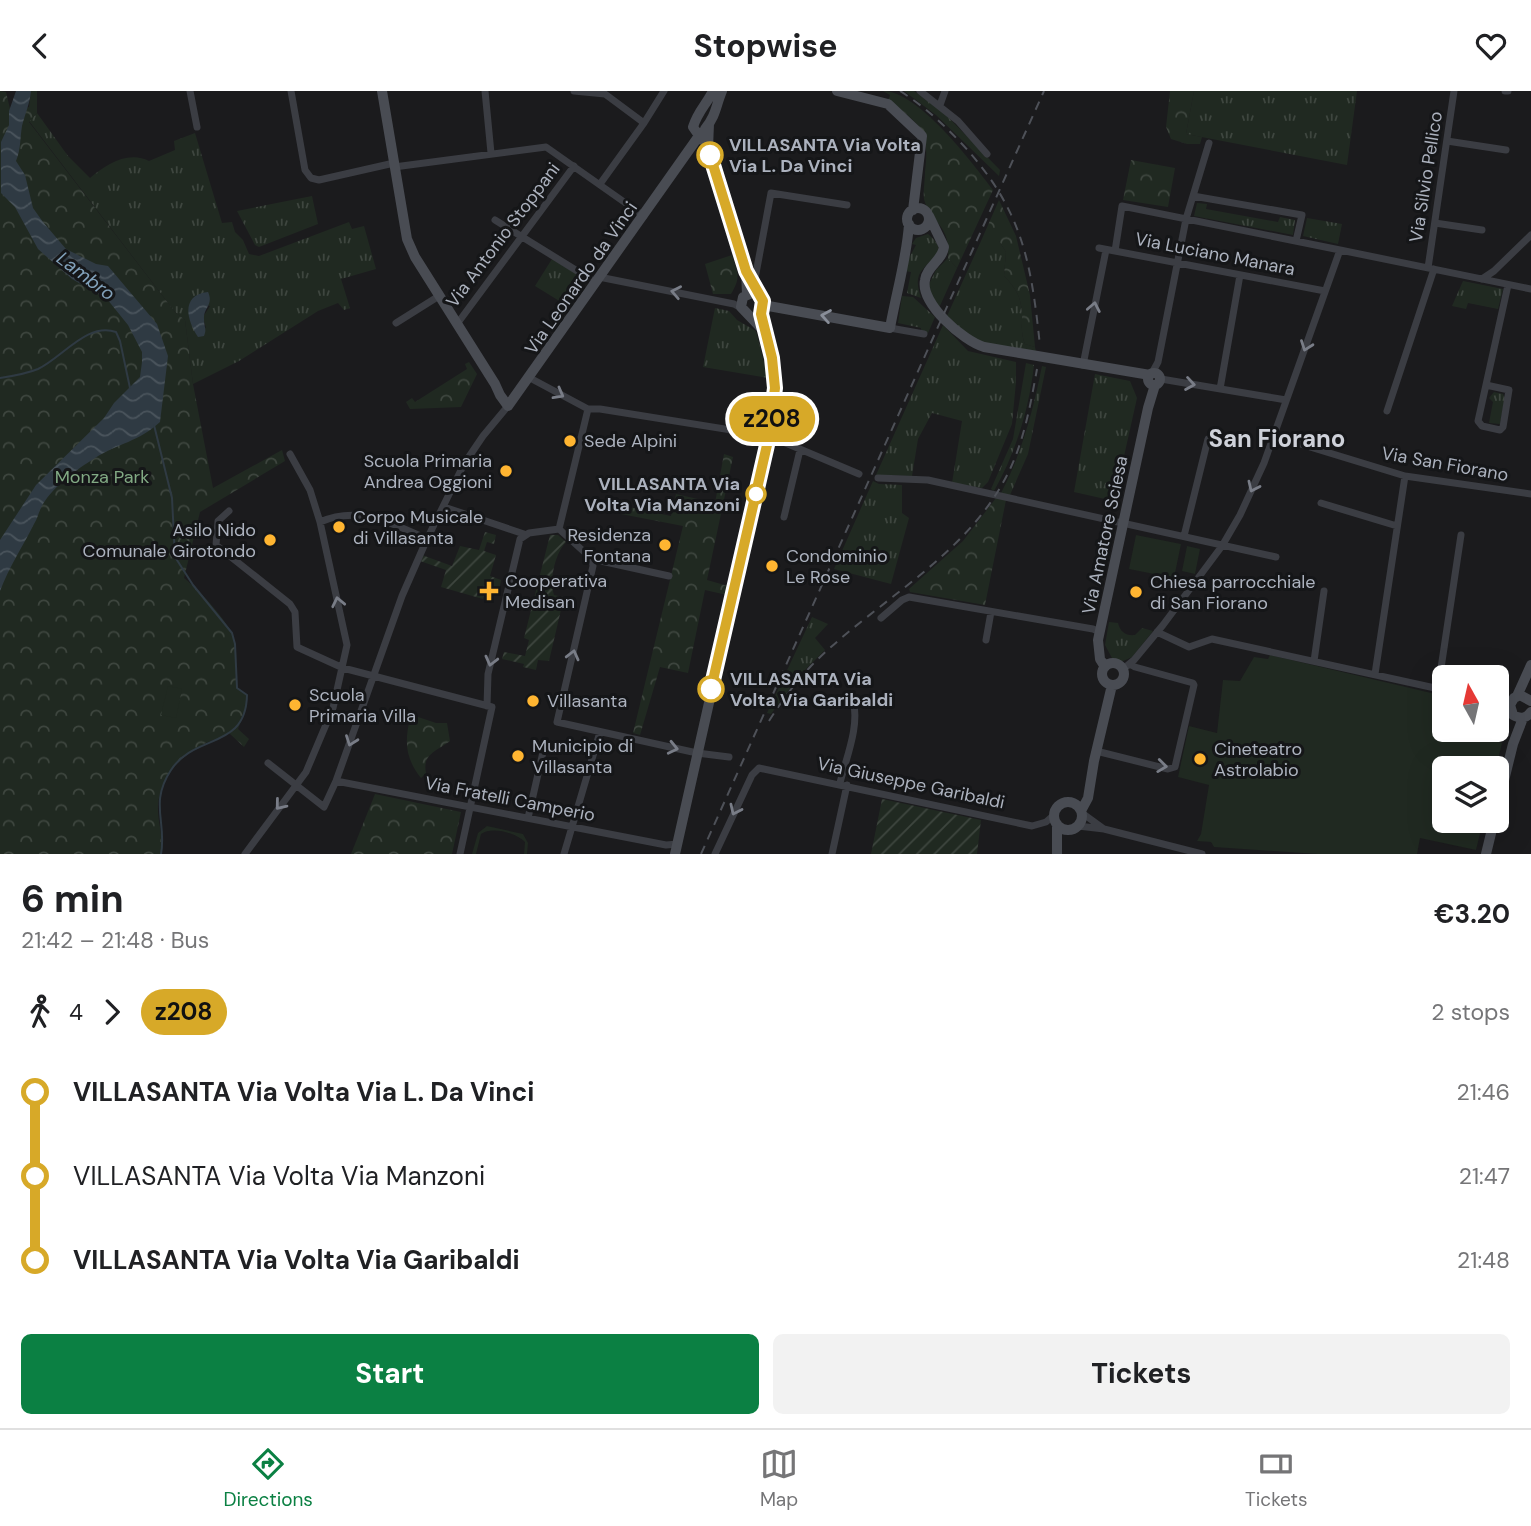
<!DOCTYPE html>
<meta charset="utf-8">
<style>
body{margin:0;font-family:"DM Sans",sans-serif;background:#f2f2f2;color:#202124;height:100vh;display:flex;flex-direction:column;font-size:26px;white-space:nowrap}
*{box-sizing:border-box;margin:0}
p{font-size:23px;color:#757577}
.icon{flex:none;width:38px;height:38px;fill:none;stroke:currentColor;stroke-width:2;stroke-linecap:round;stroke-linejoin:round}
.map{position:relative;height:763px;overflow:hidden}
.details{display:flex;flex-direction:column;background:#fff;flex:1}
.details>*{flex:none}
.badge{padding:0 14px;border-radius:23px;font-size:24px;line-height:46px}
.needle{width:46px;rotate:352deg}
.controls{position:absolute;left:1432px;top:574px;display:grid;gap:14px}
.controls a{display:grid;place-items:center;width:77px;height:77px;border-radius:10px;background:#fff;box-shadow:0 7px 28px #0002;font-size:35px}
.map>.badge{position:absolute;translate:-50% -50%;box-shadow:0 0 0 4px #fff}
.legs{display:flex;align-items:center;gap:10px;height:77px;padding:0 21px;font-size:23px}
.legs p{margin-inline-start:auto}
.summary{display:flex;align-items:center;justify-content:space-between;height:119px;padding:0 21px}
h1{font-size:38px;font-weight:700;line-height:52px}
.button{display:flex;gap:14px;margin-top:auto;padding:14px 21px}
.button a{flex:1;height:80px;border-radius:10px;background:#0b8043;color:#fff;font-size:28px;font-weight:700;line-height:80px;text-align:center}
.button a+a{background:#f2f2f2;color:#202124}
ul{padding:0 21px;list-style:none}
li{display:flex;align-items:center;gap:24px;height:84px;font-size:26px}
li i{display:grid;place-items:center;width:10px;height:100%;margin:0 9px;background:currentColor}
li i::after{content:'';width:18px;height:18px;margin:-9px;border:5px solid;border-radius:50%;background:#fff}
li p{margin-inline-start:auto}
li:first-child i{background:linear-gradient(#0000 50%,currentColor 0)}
li:last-child i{background:linear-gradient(currentColor 50%,#0000 0)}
header{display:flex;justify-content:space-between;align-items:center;height:91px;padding:0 21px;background:#fff;font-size:32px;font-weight:700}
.dock{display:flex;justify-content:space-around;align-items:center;height:98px;border-top:2px solid #e0e0e0;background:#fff;font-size:19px;color:#757577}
.dock a{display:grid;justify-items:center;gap:4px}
.dock .selected{color:#0b8043}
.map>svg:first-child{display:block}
.grass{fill:url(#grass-tufts);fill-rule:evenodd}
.forest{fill:url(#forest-crowns)}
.garden{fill:url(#garden-furrows)}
.pitch{fill:#202921}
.water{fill:url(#water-waves)}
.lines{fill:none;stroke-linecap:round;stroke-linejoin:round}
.stream{stroke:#2f3a43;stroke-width:2}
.street{stroke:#3b3d43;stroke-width:7}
.secondary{stroke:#494c53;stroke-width:10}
.rail{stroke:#4e5158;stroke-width:2;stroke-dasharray:9 7;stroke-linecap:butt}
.oneway{stroke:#797d87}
.oneway2{stroke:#898e99}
.line-1-casing{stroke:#fff;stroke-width:16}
.line-1{stroke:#d7a928;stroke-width:10}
.stop-1-dot{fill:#fff;stroke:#d7a928;stroke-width:3.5}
.poi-dot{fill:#ffb531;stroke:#151618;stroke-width:2.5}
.labels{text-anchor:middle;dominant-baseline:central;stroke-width:6;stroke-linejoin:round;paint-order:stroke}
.stop-label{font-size:18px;font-weight:bold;fill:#acb2be;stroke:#151618;text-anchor:start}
.street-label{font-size:18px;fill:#acb2be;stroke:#151618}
.poi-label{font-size:18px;fill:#acb2be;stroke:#151618;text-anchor:start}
.park-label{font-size:18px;fill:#82aa84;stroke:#151618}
.water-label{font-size:19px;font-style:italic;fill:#82a1ba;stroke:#151618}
.district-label{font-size:24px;font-weight:bold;fill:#ced1d9;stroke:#151618}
</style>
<header><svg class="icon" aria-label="back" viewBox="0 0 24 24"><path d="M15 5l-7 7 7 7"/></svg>Stopwise<svg class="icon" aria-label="heart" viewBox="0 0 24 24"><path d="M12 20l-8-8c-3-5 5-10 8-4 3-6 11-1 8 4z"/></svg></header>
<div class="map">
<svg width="1531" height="763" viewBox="0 0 1531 763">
<defs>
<pattern id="grass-tufts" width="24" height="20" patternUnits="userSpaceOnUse" patternTransform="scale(1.75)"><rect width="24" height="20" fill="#202921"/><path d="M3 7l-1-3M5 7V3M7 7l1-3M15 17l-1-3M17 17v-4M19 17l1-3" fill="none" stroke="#3e463f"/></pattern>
<pattern id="forest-crowns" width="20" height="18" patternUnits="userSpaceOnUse" patternTransform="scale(1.75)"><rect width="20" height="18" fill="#202921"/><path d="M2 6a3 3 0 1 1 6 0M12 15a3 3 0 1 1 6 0" fill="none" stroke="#3e463f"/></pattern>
<pattern id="garden-furrows" width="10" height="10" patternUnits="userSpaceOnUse" patternTransform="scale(1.75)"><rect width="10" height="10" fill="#202921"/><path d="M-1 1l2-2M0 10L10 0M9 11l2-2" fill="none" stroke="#3e463f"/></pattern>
<pattern id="water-waves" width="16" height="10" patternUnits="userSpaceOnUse" patternTransform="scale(1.75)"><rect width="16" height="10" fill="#2f3a43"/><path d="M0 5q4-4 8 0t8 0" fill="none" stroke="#4a545c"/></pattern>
</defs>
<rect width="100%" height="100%" fill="#1b1b1d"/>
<path class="grass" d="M 904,0 L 914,0 L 944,22 L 1000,79 L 999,85 L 936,24 Z
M 1194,0 L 1357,0 L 1347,74 L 1186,43 Z
M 37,22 L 68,65 L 90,87 C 105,74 128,59 149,70 L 175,59 L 174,50 L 195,42 L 222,132 L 232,131 L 235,141 L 243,149 L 249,163 L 259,165 L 349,131 L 352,138 L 364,135 L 376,178 L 341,188 L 350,217 L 344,219 L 338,212 L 318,220 L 239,270 L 193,293 L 185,229 L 175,221 L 29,30 ZM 190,211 L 210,215 L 203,226 L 206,237 L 189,227 Z
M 312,105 L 318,133 L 259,156 L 255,154 L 237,120 Z
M 1197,112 L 1207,113 L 1206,118 L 1278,131 L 1280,126 L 1295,129 L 1293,144 L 1194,125 Z
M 1307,127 L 1342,133 L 1338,153 L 1303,145 Z
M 928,143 C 953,164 928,166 919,184 C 916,192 919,200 921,207 L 907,202 L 911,181 L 905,180 L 909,167 L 916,154 L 912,153 L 916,147 Z
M 981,150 L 999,150 L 1006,161 L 1004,185 C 1012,193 1019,202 1021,214 C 1024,228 1019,239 1025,253 L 1035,256 L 1036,261 L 987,253 L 970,246 L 947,225 Z
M 948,167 L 957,177 L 939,217 L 933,210 L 929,193 L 936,179 Z
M 552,168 L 578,184 L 561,211 L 535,195 Z
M 1463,190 L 1503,198 L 1498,218 L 1468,212 L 1466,218 L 1452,215 Z
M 902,205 L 913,206 L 935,226 L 928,242 L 921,241 L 921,237 L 898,232 Z
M 715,217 L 729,220 L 737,229 L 756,240 L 768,287 L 703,276 Z
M 943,234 L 968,260 L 1016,271 L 1016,291 L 1012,333 L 988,391 L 982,397 L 952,392 L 962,330 L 932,322 L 918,348 L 912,385 L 876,384 Z
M 1026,272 L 1034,274 C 1029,318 1016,361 994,400 L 991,398 L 1013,348 Z
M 1042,275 L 1046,276 L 1028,363 L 1010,404 L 1001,402 C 1022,362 1033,320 1042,275 Z
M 1095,283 L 1130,290 L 1137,307 L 1114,410 L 1074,401 Z
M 1494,301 L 1503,303 L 1505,307 L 1500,333 L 1489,332 L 1493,311 L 1489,307 Z
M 873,390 L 879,393 L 902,394 L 902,422 L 909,427 L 891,493 L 834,478 Z
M 812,526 L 828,533 L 815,547 L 825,559 L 799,585 L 771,623 L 767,622 Z
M 1109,531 L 1118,532 C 1120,541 1126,545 1135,544 L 1142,537 L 1153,540 L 1132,566 L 1121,571 L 1112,567 L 1105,554 Z"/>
<path class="forest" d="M 0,0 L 6,1 L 11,22 L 29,16 L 31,0 L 37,0 L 37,22 L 29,31 L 175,221 L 185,229 L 193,293 L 213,397 L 282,359 L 285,370 L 200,421 L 184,487 C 199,499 232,533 235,552 C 238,567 234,582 237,597 L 247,604 L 247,615 L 238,638 L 249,648 L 244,656 L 229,642 C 221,647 212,649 204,653 C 180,665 161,685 158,713 C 157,730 164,746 161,763 L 0,763 Z
M 883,0 C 918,0 972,71 993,99 L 957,177 L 948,167 C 951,132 930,133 924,108 C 923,100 925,89 925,81 C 930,39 921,33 888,10 L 890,4 Z
M 1170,0 L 1194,0 L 1186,43 L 1202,46 L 1200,53 L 1187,53 L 1171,48 L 1166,36 Z
M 1131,69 L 1175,77 L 1168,116 L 1123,109 Z
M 999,109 L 1016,145 L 1030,204 L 1035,256 L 1025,253 C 1019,239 1024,228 1021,214 C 1019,202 1012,193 1004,185 L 1006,161 L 999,150 L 981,150 Z
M 732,164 C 738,183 741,186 731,203 L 713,203 L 705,173 Z
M 469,271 L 477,283 L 461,316 L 410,318 L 406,311 L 412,307 L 415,311 L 467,278 L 465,273 Z
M 724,363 L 733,366 L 707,489 L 728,495 L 727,504 L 705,499 L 688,582 L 660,576 L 640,644 L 633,642 L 683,435 L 621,423 L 624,415 L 671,425 L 676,403 L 715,412 Z
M 996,407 L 1006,409 L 985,514 L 910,501 L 909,498 L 963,450 Z
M 418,626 L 436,632 L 447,632 L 450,650 C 437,660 422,663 426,682 L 421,687 C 406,668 404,652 410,628 Z
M 375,703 L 461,721 L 452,763 L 351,763 Z"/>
<path class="garden" d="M 485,441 L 496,444 L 494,453 L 487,451 L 484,460 L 496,464 L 490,485 L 501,489 L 499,500 L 487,496 L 483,508 L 441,496 L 446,479 L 420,470 L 422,464 L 452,475 L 460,455 L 479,459 Z
M 550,444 L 558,444 L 566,451 C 555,463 549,488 554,504 L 564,506 L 549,570 L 538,569 L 536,579 L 523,576 L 524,573 L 502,568 L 504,561 L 525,565 L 529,549 L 524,547 Z
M 882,708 L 981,729 L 977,763 L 871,763 Z"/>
<path class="pitch" d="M 1136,444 L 1181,453 L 1174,487 L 1129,478 Z
M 1187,455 L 1200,458 L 1195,483 L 1182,480 Z
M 1270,564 L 1444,605 L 1444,639 L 1502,652 L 1496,677 L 1444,677 L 1444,730 L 1483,730 L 1476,759 L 1420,747 L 1417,763 L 1317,763 L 1214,756 L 1211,751 L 1197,750 L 1201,743 L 1209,694 L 1178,686 L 1189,635 L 1217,642 L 1223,589 L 1240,590 L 1254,566 L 1268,568 Z
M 168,595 L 182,598 L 176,627 L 161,624 Z
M 487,735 L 523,743 L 528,752 L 527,763 L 524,763 L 525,751 C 516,742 492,735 481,743 L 476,763 L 472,763 L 478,742 Z"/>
<path class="water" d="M 16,0 L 31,0 C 30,12 25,23 22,35 C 20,47 21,58 16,70 L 25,84 L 33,117 L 43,131 L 66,158 L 96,173 L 108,175 L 157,233 L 168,265 L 160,331 C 138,351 119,352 95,367 C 77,378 54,395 43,413 C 39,419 38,427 34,433 C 23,455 9,476 0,500 L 0,449 L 36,394 L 104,327 L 114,312 L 140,286 L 142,271 L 142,261 L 128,234 L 107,208 L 72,188 L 38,158 L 15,116 L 1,102 L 1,51 L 9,34 L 9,20 Z
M 208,201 C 214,214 203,217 204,228 C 204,236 207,238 204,245 L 198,246 C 186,228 181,204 208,201 Z"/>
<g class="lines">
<path class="stream" d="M 0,287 C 13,285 26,283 38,278 C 63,266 87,231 116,241 L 120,250 L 130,297
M 154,334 L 172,407 L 175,466 L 193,494 L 232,542 L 235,553 L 237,597 L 247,604 C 246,659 195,642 171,679 C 149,712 167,732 161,763"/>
<path class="street" d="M 190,0 L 197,36
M 291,0 L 305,79 L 311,87 L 319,89 L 394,72
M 485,0 L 491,62
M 574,0 L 605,3 L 644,32
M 920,0 L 958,30 L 987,63
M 1505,0 L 1508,0
M 940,14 L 945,0
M 1447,50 L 1506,59
M 394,76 L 546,56 L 644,125
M 600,93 L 644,32 L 664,0
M 1193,105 L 1302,124 L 1296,150
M 495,129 L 595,191
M 1435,132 L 1482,139
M 1099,157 L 1325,200
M 1115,160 L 1122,115 L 1340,159
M 1428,177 L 1454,0
M 599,186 L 734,213 L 741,217
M 1482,188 L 1494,180 L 1531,144
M 754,193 L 771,102 L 847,114
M 396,232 L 439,205
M 457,233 L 574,75
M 890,237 L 924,243
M 1083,274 L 1106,159
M 1152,282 L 1158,271 L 1186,128 L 1209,52
M 530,287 L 588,318 L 600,318 L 769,345 L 859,383
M 1161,288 L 1286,309
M 1486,294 L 1509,299 L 1503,336 L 1500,339 L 1482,335 L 1478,330 L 1508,194
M 1220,298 L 1240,184
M 1387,320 L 1434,178
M 1274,345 L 1405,385 L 1531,403
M 878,387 L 928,389 L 1276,466
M 1321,412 L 1397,435
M 444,416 L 524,443
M 229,420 L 218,430 L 216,454 L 290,513 L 295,521 L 297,556 L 343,577 L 492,616 L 460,763
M 784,426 L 800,359
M 320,431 C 358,414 392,432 427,448
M 559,438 L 592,468 L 593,475 L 557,631 L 697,662 L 729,666
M 559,438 L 588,318
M 1184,445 L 1208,348
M 592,468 L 669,485
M 881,527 L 902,509 L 909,506 L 1093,538 L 1100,541
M 1157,541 L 1189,556 L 1212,548 L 1444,599
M 986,549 L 991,521
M 1314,570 L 1324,500
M 1122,579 L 1134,569 L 1163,534 L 1222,455 L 1240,424 L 1264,372 L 1340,159 L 1531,198
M 1375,583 L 1405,385
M 1438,597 L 1461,444
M 1496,613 L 1510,619
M 487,615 L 488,583 L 520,448 L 529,442 L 559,438
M 1096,660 L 1168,678 L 1175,676 L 1194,594 L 1193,592 L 1135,576 L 1130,573
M 268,672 L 324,716 L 336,690 L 402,505 L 427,448 L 464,373 L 483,345 L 508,315
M 336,690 L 666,754 L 678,753
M 840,692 C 846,667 860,635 853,609
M 1082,722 L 1104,738
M 528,727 L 543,661
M 1078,735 L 1104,738 L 1202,763
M 245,763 L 306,681 L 333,617 L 347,554 L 320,431 L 310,399 L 290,363
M 564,763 L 600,641
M 715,763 L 752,684 L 759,677 L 1032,735 L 1046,731 L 1055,723
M 832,763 L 847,694"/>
<path class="secondary" d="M 382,0 L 407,148 L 415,166 L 495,293 L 500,304 L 508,315 L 701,42
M 837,0 L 888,13 L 922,45 L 913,119
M 709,33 L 708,57 L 746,180 L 747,203
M 705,38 C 716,25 716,14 722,0
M 702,49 L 693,36 C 698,20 706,14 713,0
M907 128a11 11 0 1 1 22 0a11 11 0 1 1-22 0Z
M 929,125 L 944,156 C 942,170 927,175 925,189 C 920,212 963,250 984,256 L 1150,284
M 752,202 L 743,206 L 741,216 L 762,238
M 763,214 L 890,237 C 896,203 907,166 909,133
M1148 288a6 6 0 1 1 12 0a6 6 0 1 1-12 0Z
M1102 583a11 11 0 1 1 22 0a11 11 0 1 1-22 0Z
M 1105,576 L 1100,568 L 1098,549 L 1148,317 L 1155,294
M 1517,605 L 1531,574
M 1531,610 L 1520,604 L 1514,607 L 1510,614 L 1513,624 C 1520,628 1526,628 1531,621
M1054 725a14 14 0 1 1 28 0a14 14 0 1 1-28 0Z
M 1081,720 L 1088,707 L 1094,670 L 1112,594
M 1496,722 L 1513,653 L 1523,627
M 675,763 L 767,354 L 774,312 L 774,282 L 761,222 L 763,210 L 746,180
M 1057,763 L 1057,733
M 1486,763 L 1494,730"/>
<path class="rail" d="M 900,0 C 924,15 943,33 962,53 C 1022,118 1031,169 1040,255
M 769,630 C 781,611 795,592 811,575 C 877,508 970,465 1011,376 C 1025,345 1031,311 1037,278
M 701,763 L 1044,0"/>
</g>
<defs><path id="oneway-chevron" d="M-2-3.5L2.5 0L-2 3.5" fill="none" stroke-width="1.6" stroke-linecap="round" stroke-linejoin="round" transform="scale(1.75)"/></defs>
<g class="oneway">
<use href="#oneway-chevron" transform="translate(676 201) rotate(-169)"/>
<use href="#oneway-chevron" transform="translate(1094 216) rotate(-79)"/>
<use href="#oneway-chevron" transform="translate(1306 255) rotate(110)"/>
<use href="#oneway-chevron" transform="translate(1190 293) rotate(9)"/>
<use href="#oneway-chevron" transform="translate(559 303) rotate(29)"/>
<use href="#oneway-chevron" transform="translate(1253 396) rotate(115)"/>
<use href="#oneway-chevron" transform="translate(338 511) rotate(-102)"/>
<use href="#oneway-chevron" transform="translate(573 564) rotate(-76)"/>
<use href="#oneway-chevron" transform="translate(491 570) rotate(104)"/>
<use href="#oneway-chevron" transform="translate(351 650) rotate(110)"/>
<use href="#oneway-chevron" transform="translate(673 657) rotate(13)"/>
<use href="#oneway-chevron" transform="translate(1162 675) rotate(7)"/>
<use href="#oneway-chevron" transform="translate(280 714) rotate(129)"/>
<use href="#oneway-chevron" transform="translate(735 719) rotate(115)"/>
</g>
<use class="oneway2" href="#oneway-chevron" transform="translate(826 225) rotate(-170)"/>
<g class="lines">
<g class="line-1-casing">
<path id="line-1" d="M 710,64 L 746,180 L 763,210 L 761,223 L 772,267 L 775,297 L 767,354 L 711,598"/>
</g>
<use href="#line-1" class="line-1"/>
</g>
<g class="stop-1-dot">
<circle cx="710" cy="64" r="12"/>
<circle cx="756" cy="403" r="9"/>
<circle cx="711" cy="598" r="12"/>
</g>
<g class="poi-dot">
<circle cx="570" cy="350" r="7"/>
<circle cx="506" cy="380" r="7"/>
<circle cx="339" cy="436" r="7"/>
<circle cx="270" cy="449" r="7"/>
<circle cx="665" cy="454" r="7"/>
<circle cx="772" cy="475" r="7"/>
<path d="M485.5 489.5h7v7h7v7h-7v7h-7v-7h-7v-7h7z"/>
<circle cx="1136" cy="501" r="7"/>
<circle cx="533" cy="610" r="7"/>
<circle cx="295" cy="614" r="7"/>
<circle cx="518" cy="665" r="7"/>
<circle cx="1200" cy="668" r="7"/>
</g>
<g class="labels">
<g class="stop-label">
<text x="729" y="54">VILLASANTA Via Volta<tspan x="729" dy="21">Via L. Da Vinci</tspan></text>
<text x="740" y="393" text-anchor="end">VILLASANTA Via<tspan x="740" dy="21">Volta Via Manzoni</tspan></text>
<text x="730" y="588">VILLASANTA Via<tspan x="730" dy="21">Volta Via Garibaldi</tspan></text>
</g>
<g class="street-label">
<text transform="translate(1426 86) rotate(-81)">Via Silvio Pellico</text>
<text transform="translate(503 144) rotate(-53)">Via Antonio Stoppani</text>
<text transform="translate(1215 163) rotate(11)">Via Luciano Manara</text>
<text transform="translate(581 187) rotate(-55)">Via Leonardo da Vinci</text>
<text transform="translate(1445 373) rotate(10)">Via San Fiorano</text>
<text transform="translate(1105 444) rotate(-78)">Via Amatore Sciesa</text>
<text transform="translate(911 692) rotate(12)">Via Giuseppe Garibaldi</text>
<text transform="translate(510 708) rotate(11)">Via Fratelli Camperio</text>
</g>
<g class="poi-label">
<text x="584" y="350">Sede Alpini</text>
<text x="492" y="370" text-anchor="end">Scuola Primaria<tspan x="492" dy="21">Andrea Oggioni</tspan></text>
<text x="353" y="426">Corpo Musicale<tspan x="353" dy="21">di Villasanta</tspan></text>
<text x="256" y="439" text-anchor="end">Asilo Nido<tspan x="256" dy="21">Comunale Girotondo</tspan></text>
<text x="651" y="444" text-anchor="end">Residenza<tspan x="651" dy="21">Fontana</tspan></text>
<text x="786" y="465">Condominio<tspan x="786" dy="21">Le Rose</tspan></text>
<text x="505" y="490">Cooperativa<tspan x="505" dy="21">Medisan</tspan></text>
<text x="1150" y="491">Chiesa parrocchiale<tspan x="1150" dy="21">di San Fiorano</tspan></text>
<text x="309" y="604">Scuola<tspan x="309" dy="21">Primaria Villa</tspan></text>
<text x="547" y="610">Villasanta</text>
<text x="532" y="655">Municipio di<tspan x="532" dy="21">Villasanta</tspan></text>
<text x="1214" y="658">Cineteatro<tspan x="1214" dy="21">Astrolabio</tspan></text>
</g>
<g class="park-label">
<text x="102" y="386">Monza Park</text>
</g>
<g class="water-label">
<text transform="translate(86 185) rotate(37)">Lambro</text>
</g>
<g class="district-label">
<text x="1277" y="347">San Fiorano</text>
</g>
</g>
</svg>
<div class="controls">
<a><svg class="needle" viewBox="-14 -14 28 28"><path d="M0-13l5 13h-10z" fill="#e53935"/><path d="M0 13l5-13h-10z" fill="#757577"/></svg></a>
<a><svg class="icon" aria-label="layers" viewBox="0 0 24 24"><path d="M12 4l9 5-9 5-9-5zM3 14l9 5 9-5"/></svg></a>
</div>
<b class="badge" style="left:772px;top:328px;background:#d7a928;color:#111">z208</b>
</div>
<section class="details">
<div class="summary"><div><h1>6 min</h1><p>21:42 – 21:48 · Bus</p></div><b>€3.20</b></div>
<div class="legs"><svg class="icon" aria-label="walk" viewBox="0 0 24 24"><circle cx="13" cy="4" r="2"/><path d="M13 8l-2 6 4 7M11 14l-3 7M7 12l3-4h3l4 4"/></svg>4<svg class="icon" aria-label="forward" viewBox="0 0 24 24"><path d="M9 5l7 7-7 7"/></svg><b class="badge" style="background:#d7a928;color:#111">z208</b><p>2 stops</p></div>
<ul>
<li><i style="color:#d7a928"></i><b>VILLASANTA Via Volta Via L. Da Vinci</b><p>21:46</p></li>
<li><i style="color:#d7a928"></i><span>VILLASANTA Via Volta Via Manzoni</span><p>21:47</p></li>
<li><i style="color:#d7a928"></i><b>VILLASANTA Via Volta Via Garibaldi</b><p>21:48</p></li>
</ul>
<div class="button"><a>Start</a><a>Tickets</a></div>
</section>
<nav class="dock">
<a class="selected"><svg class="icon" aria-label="directions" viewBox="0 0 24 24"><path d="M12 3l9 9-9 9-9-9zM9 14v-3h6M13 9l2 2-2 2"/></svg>Directions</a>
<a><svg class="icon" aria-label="map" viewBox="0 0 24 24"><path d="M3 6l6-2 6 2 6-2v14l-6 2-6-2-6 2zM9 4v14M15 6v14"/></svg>Map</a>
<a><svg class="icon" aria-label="tickets" viewBox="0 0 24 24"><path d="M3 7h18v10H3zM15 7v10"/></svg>Tickets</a>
</nav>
